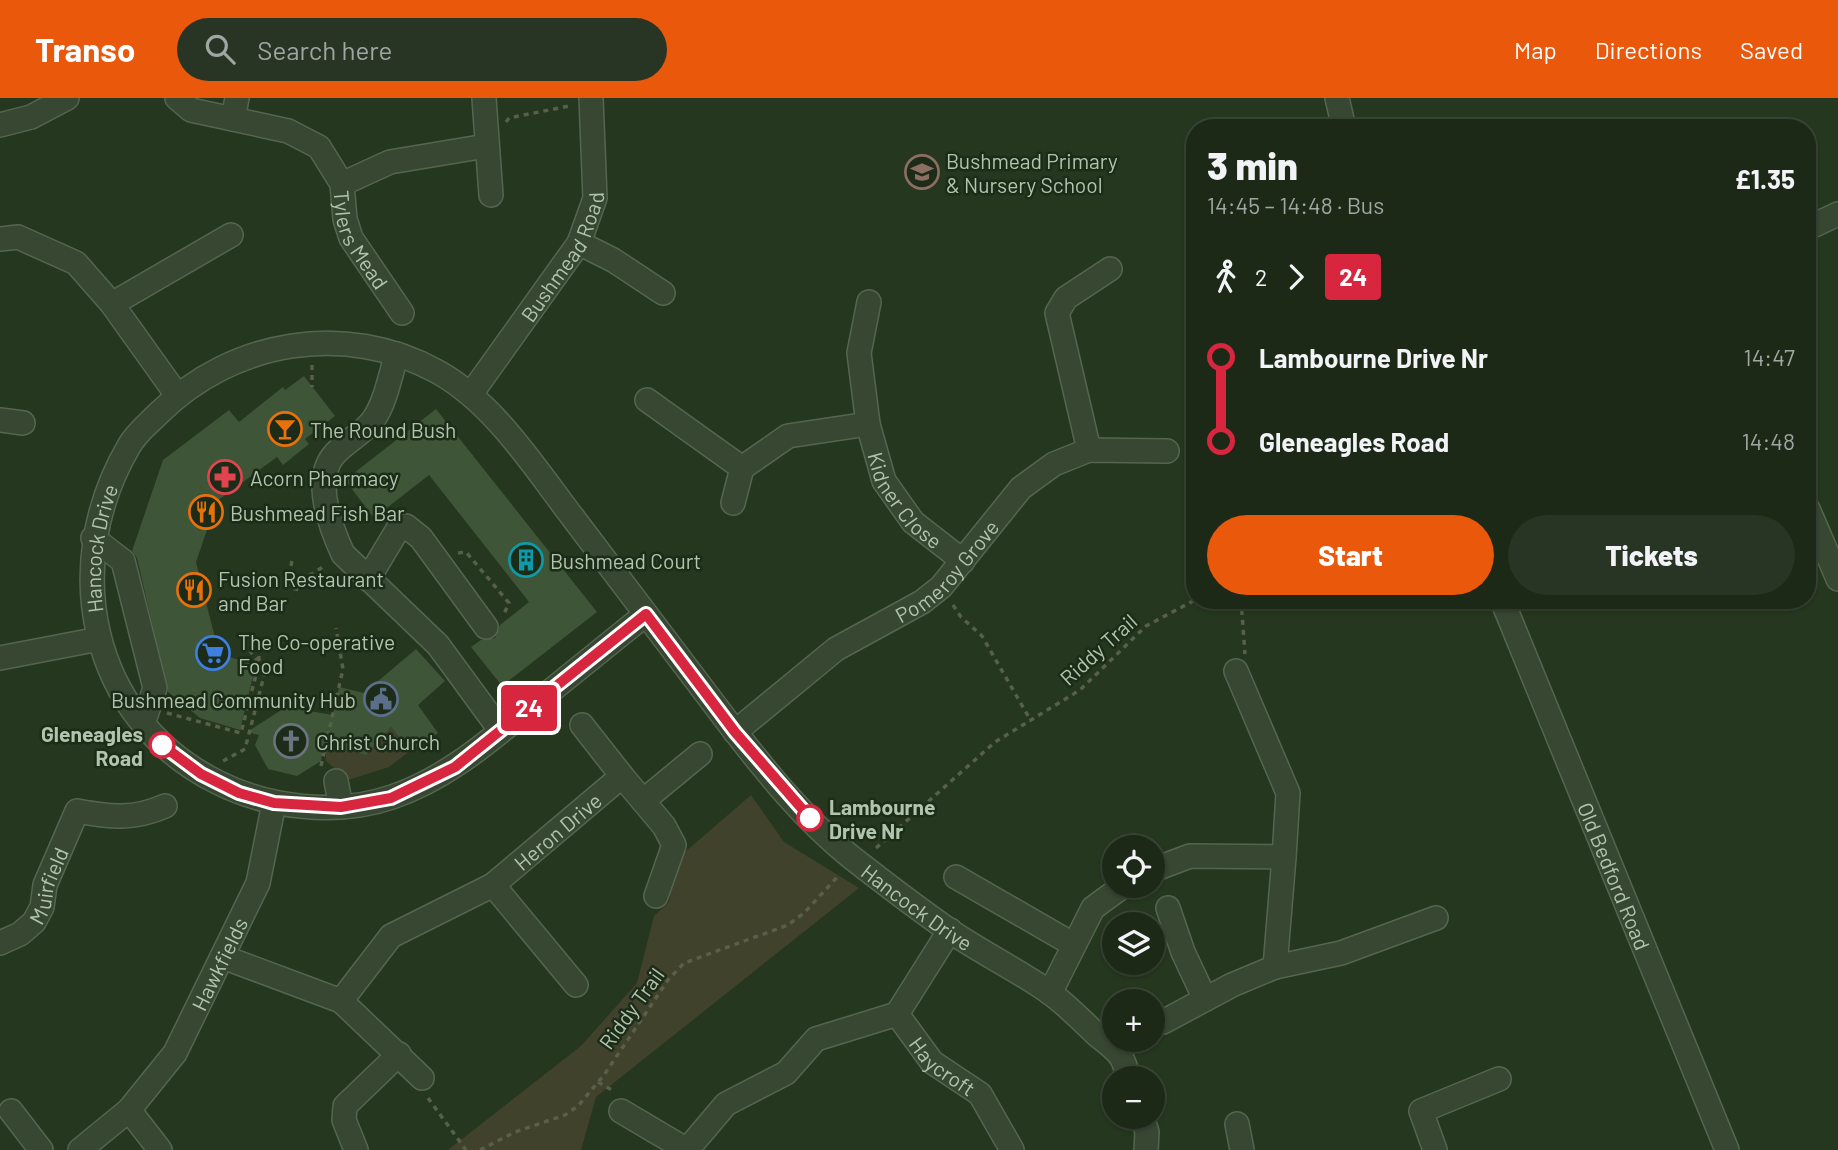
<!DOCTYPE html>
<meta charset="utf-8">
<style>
body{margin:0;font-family:Barlow,sans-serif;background:#293524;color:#f1f3f6;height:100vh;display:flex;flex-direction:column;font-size:26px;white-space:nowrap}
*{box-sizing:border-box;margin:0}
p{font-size:23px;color:#a0a6a1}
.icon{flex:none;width:38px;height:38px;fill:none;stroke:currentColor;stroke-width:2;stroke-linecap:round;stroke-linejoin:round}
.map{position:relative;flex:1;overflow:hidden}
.panel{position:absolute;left:1186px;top:21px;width:630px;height:490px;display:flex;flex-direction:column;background:#1c2917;border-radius:28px;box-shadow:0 2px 5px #0004,0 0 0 2px #3a4536}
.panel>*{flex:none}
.badge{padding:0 14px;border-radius:5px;font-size:24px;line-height:46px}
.fabs{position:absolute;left:1102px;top:737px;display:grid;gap:14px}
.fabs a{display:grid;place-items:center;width:63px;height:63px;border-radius:50%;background:#1c2917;box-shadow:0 2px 5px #0004,0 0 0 2px #3a4536;font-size:35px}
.map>.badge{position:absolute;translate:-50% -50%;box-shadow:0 0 0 4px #fff}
.legs{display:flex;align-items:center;gap:10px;height:77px;padding:0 21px;font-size:23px}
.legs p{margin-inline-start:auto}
.headline{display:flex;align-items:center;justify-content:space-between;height:119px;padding:0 21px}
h1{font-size:38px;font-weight:800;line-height:52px}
.action{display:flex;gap:14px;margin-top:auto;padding:14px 21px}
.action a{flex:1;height:80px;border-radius:42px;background:#ea580c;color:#fff;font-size:28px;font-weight:800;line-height:80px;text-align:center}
.action a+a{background:#293524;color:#f1f3f6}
ul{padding:0 21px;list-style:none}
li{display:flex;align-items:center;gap:24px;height:84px;font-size:26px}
li i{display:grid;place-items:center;width:10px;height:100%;margin:0 9px;background:currentColor}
li i::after{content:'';width:18px;height:18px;margin:-9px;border:5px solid;border-radius:50%;background:#1c2917}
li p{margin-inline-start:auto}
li:first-child i{background:linear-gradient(#0000 50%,currentColor 0)}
li:last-child i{background:linear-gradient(currentColor 50%,#0000 0)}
header{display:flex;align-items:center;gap:42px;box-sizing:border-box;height:98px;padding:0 35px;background:#ea580c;color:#fff}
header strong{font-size:33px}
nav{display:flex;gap:38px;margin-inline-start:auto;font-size:24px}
.search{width:490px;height:63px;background:#293524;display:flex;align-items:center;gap:18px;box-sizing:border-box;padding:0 24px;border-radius:38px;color:#a0a6a1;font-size:26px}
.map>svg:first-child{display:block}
.green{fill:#41422c}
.building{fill:#3f5538}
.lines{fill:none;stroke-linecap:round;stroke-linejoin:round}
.minor-casing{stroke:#546650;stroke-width:26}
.path{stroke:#586049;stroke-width:3.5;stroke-dasharray:5 5;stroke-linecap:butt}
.minor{stroke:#374732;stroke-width:23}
.line-1-casing{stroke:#fff;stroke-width:16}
.line-1{stroke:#d7263d;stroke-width:10}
.stop-1-dot{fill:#fff;stroke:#d7263d;stroke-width:3.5}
.labels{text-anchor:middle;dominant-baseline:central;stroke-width:5;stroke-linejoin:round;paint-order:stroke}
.poi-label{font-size:21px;fill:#b1c5ac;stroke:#1c2c18;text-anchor:start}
.street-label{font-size:21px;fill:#b1c5ac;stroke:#1c2c18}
.stop-label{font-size:21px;font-weight:bold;fill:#b1c5ac;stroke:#1c2c18;text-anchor:end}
</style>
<header>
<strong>Transo</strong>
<div class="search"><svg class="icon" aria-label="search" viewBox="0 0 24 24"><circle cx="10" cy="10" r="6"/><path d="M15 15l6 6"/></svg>Search here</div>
<nav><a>Map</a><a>Directions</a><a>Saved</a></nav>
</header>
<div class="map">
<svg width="1838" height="1052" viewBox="0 0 1838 1052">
<rect width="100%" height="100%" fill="#25371f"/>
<path class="green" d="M 391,629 L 410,653 L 389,669 L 348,682 L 326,663 L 326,645 Z
M 751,697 L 784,744 L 859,790 L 596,999 L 581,1052 L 448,1052 L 581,948 L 637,885 L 654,818 L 669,804 L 678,760 Z"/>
<path class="building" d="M 304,278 L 335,318 L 305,341 L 309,346 L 283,367 L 277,359 L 217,403 L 196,464 L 217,548 L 224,558 L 256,566 L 240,632 L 200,620 L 168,594 L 137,460 L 132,453 L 163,362 L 229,312 L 239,324 L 283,289 L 285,292 Z
M 436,311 L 597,514 L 502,588 L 471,549 L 481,542 L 495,540 L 500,527 L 529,504 L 429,377 L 374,420 L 345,382 Z
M 416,551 L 445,583 L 418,607 L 438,635 L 410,653 L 391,629 L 366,657 L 324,645 L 321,663 L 297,678 L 268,671 L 255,647 L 259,637 L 247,634 L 286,609 L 333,617 L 339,589 L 364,595 Z"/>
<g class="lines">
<g class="minor-casing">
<g id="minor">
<path id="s1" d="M 177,0 L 191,12 L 288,33 L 319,49 L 342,86 L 345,121 L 351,140 L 402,215"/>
<path d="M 484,0 L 491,97"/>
<path d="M 1337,0 L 1344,30"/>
<path d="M 233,21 L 237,0"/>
<path d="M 0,27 L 31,19 L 67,0"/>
<path d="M 342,86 L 390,64 L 486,48"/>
<path d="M 1808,130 L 1838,116"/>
<path d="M 0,141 L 18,139 L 76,165 L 112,206 L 177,297"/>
<path d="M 579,145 L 613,162 L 663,195"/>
<path id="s2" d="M 869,204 L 859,255 L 868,326 L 884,383 L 913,424 L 963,463"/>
<path d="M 112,206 L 231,137"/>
<path d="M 397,256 C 390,277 386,304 373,322 C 362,337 344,344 333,358 C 313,383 331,430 343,456 L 438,547 L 501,633"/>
<path id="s3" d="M 471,296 L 579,145 L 595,100 L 591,0"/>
<path d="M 647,302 L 742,370 L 788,338 L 868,326"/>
<path d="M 0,322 L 23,325"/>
<path d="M 1089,352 L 1057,215 L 1066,200 L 1110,171"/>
<path d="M 733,405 L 742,370"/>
<path d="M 1808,411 L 1838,481"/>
<path d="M 93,440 L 123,463 L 155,590 L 143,626"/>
<path d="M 368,481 L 398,431 L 406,428 L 421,440 L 486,529"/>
<path id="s4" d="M 1502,502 L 1727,1052"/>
<path id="s5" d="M 646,516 C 608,547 570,577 532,608 C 489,643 446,681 392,699 C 337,718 268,710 217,684 C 89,620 59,467 129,348 C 136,335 149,325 159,315 C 233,242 346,223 438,274 C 495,306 535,370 574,421 C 626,490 678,558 730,627 C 766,674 805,722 851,759 C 883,784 917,810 950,833 C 981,854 1015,871 1046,892 C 1064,904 1080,921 1096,936 C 1104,943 1116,951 1121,959 C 1125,965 1126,973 1129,980"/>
<path d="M 0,560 L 99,541"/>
<path d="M 582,627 L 622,678"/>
<path id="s6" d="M 735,634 L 836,551 L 922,504 L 941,489 L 1021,390 L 1054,366 L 1089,352 L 1167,353"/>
<path d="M 336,683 L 341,709"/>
<path d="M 643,703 L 700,656"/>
<path d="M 1153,772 L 1190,758 L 1284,759 L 1288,695 L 1236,573"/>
<path d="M 956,779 L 1074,847"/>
<path id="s7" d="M 493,787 L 622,678 L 664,728 L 674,747 L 656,798"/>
<path d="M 1168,810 L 1183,854 L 1205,901"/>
<path id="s8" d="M 0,845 L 20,836 L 34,824 L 42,809 L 45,787 L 77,713 C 109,719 134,722 165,708"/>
<path d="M 223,859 L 341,903 L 422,980"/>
<path d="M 1275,869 L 1341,855 L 1436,820"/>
<path d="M 1050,895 L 1093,810 L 1123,788"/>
<path d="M 341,903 L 391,838 L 493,787 L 576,887"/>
<path id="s9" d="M 897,916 L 932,964 L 980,996 L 1012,1052"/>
<path d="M 1163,924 L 1232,887 L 1275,869 L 1284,759"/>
<path d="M 129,1012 L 160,1052"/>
<path d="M 11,1013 L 41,1052"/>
<path d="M 621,1013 L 685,1051"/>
<path d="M 1142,1018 L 1147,1034 L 1146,1052"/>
<path d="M 1237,1026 L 1242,1052"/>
<path id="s10" d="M 80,1052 L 129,1012 L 175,955 L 258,785 L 274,705"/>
<path d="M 356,1052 L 344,1022 L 345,1008 L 399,956"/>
<path d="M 687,1052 L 726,1006 L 786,975 L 816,941 L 897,916 L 950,832"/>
<path d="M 1435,1052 L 1421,1013 L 1499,981"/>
</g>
</g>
<path class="path" d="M 506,24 L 509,20 L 569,8
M 312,267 L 312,289
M 458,455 L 466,454 L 509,505 L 503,518
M 292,463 L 289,476 L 291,490 L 300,492
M 290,483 L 312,476 L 326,467
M 1241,502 L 1245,556
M 953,507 L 961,519 L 982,538 L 1031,623
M 259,548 L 259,565 L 265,574
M 167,615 L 241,635 L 259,565 L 250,553
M 223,663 L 245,651 L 265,574 L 284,569
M 321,668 L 343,571 L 336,530
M 876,750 L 995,644 L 1080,592 L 1146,528 L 1195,502
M 598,984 L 615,994
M 428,1000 L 466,1052
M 480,1052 L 515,1034 L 565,1017 L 578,1008 L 604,977 L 668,882 L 684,865 L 788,827 L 804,815 L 840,776"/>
<use href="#minor" class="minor"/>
</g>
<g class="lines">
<g class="line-1-casing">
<path id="line-1" d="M 162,647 L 201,676 L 239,695 L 274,705 L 341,709 L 391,700 L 455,669 L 646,516 L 735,634 L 810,720"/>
</g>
<use href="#line-1" class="line-1"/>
</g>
<defs>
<g id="school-ring" transform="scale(1.75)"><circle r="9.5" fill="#1c2c18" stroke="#8d6e63" stroke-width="1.5"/><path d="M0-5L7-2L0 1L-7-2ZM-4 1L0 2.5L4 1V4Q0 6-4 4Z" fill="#8d6e63"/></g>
<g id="bar-ring" transform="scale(1.75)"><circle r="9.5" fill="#1c2c18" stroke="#e8710a" stroke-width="1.5"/><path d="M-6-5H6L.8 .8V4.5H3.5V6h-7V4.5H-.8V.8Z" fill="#e8710a"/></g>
<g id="pharmacy-ring" transform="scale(1.75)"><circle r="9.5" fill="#1c2c18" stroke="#e0444e" stroke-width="1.5"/><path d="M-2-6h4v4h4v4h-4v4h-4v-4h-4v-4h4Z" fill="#e0444e"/></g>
<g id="restaurant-ring" transform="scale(1.75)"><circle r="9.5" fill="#1c2c18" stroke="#e8710a" stroke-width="1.5"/><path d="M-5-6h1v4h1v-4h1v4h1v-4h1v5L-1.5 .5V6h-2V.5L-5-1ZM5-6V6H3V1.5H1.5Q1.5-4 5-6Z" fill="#e8710a"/></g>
<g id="building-ring" transform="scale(1.75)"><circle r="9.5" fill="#1c2c18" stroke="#0f9aa8" stroke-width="1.5"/><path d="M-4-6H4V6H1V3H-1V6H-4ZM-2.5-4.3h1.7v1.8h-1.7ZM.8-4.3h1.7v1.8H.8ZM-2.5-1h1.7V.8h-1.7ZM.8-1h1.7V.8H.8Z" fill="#0f9aa8"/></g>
<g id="supermarket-ring" transform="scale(1.75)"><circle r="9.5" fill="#1c2c18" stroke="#3f7fe0" stroke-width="1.5"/><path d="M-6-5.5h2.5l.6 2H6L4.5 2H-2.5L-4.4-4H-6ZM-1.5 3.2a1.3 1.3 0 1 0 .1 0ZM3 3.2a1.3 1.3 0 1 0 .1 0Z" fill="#3f7fe0"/></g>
<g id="civic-ring" transform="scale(1.75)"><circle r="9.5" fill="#1c2c18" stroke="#5c6f8a" stroke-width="1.5"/><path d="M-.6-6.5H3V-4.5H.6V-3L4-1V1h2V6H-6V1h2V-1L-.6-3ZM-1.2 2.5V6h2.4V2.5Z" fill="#5c6f8a"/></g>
<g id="church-ring" transform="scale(1.75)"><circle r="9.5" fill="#1c2c18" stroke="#6b7280" stroke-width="1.5"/><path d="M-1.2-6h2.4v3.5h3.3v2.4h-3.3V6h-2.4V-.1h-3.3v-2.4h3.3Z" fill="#6b7280"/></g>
</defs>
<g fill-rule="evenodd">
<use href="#school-ring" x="922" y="74"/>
<use href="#bar-ring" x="285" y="331"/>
<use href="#pharmacy-ring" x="225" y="379"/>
<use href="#restaurant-ring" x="206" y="414"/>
<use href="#building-ring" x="526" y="462"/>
<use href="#restaurant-ring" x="194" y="492"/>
<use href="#supermarket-ring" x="213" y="555"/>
<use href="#civic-ring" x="381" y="601"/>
<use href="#church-ring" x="291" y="643"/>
</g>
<g class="stop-1-dot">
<circle cx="162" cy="647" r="12"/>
<circle cx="810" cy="720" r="12"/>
</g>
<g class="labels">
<g class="poi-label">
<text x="946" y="62">Bushmead Primary<tspan x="946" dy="24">&amp; Nursery School</tspan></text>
<text x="310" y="331">The Round Bush</text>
<text x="250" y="379">Acorn Pharmacy</text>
<text x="230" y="414">Bushmead Fish Bar</text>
<text x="550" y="462">Bushmead Court</text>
<text x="218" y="480">Fusion Restaurant<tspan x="218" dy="24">and Bar</tspan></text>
<text x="238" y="543">The Co-operative<tspan x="238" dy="24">Food</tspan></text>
<text x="356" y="601" text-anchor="end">Bushmead Community Hub</text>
<text x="316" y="643">Christ Church</text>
</g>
<g class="street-label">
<text stroke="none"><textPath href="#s1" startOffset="256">Tylers Mead</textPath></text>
<text stroke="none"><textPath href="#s3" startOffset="166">Bushmead Road</textPath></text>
<text stroke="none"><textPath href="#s2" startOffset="210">Kidner Close</textPath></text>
<text stroke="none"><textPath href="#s5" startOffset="777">Hancock Drive</textPath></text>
<text stroke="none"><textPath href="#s6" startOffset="268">Pomeroy Grove</textPath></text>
<text transform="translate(1098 551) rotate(-42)">Riddy Trail</text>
<text stroke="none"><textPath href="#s7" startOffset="84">Heron Drive</textPath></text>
<text stroke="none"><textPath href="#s4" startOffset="298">Old Bedford Road</textPath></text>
<text stroke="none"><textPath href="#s8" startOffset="80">Muirfield</textPath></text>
<text stroke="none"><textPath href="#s5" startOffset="1955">Hancock Drive</textPath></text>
<text stroke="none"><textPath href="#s10" startOffset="236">Hawkfields</textPath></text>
<text transform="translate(631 910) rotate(-54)">Riddy Trail</text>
<text stroke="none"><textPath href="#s9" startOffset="70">Haycroft</textPath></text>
</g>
<g class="stop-label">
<text x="143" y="635">Gleneagles<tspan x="143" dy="24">Road</tspan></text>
<text x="829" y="708" text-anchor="start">Lambourne<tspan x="829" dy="24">Drive Nr</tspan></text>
</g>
</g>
</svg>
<div class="fabs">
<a><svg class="icon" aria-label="locate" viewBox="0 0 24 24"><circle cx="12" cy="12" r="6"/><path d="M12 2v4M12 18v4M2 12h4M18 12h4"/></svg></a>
<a><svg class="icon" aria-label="layers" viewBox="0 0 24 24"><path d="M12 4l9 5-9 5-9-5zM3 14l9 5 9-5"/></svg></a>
<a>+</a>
<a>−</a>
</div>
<b class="badge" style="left:529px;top:610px;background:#d7263d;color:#fff">24</b>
<section class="panel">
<div class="headline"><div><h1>3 min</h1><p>14:45 – 14:48 · Bus</p></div><b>£1.35</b></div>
<div class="legs"><svg class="icon" aria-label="walk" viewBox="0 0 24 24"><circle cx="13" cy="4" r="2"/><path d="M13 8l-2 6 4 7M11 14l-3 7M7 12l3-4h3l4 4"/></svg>2<svg class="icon" aria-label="forward" viewBox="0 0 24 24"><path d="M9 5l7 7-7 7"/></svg><b class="badge" style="background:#d7263d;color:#fff">24</b></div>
<ul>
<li><i style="color:#d7263d"></i><b>Lambourne Drive Nr</b><p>14:47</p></li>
<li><i style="color:#d7263d"></i><b>Gleneagles Road</b><p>14:48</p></li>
</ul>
<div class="action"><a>Start</a><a>Tickets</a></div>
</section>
</div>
